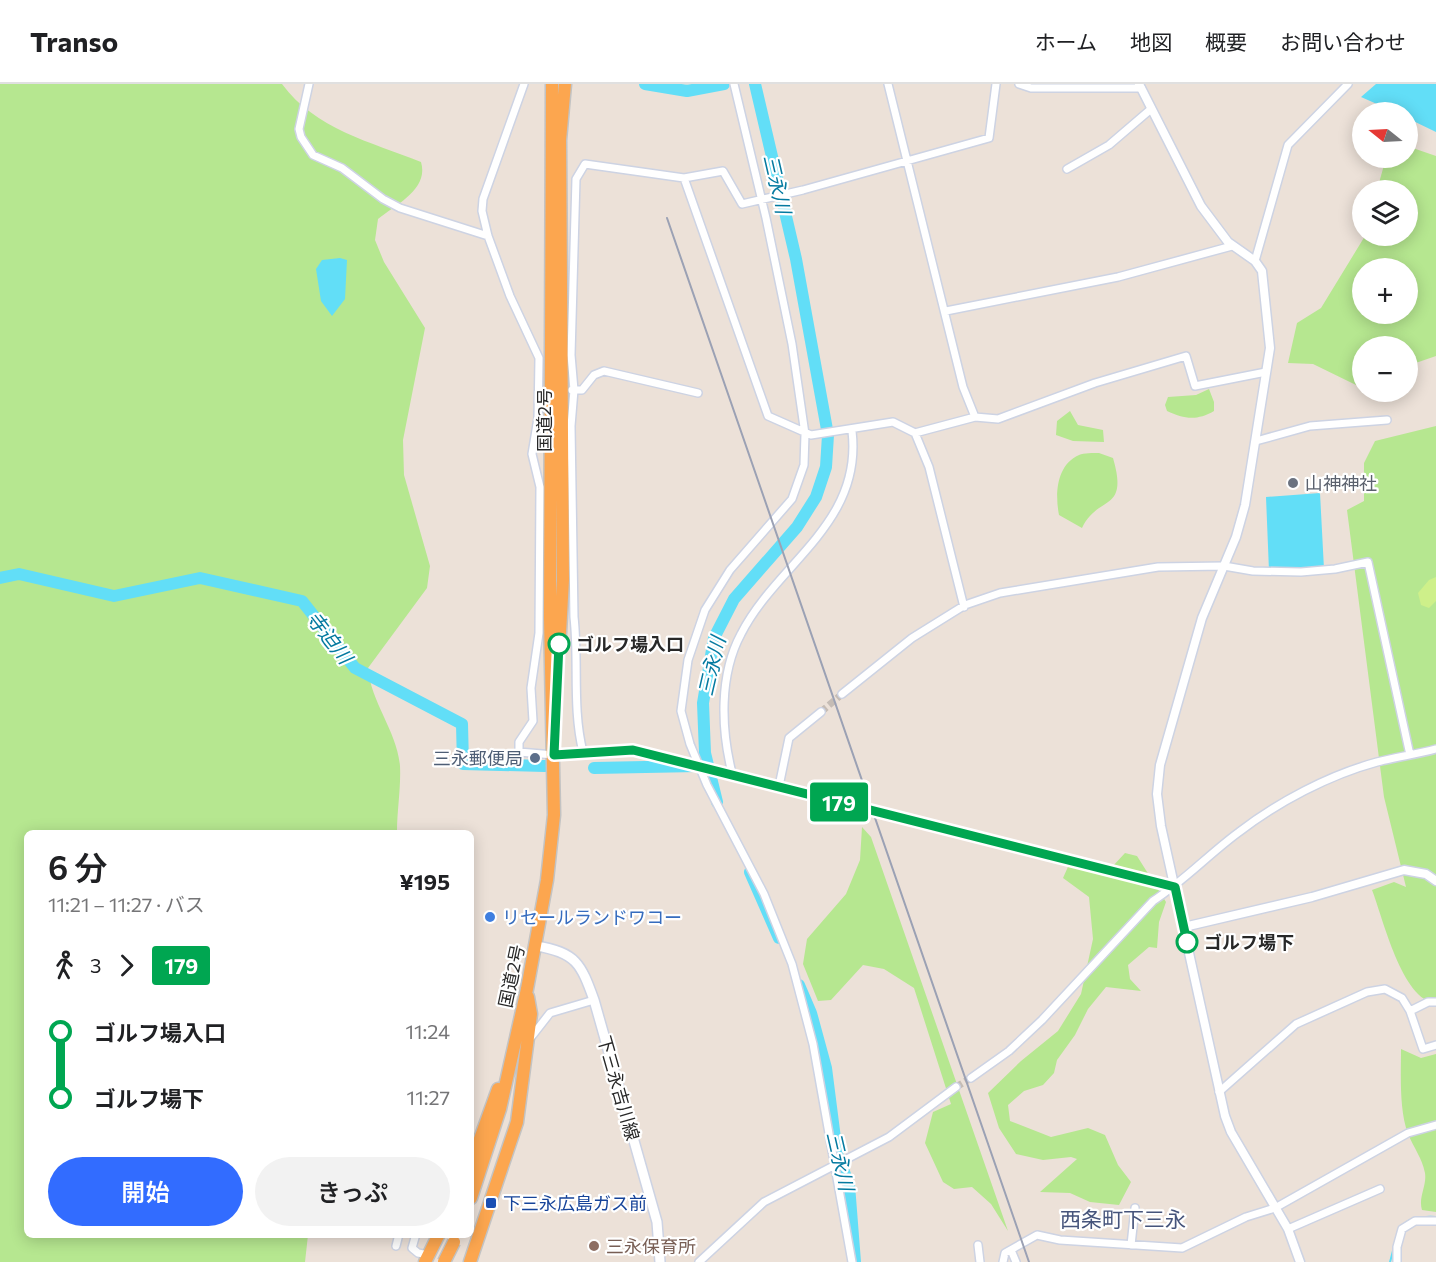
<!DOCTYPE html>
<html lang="ja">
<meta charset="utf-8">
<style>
body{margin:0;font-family:Commissioner,"Noto Sans JP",sans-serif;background:#f2f2f2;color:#202124;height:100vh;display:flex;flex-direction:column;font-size:22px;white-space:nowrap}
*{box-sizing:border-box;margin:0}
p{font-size:20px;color:#757577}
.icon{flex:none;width:33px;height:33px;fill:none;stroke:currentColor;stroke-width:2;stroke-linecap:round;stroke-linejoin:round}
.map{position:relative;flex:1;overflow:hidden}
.side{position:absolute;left:24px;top:746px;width:450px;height:408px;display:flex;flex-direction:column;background:#fff;border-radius:9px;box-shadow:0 3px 15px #0003}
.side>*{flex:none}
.badge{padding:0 12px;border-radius:4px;font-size:21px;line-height:39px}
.needle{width:39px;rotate:288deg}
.tools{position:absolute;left:1352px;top:18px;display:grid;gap:12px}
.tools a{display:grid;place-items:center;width:66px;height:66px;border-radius:50%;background:#fff;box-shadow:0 3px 15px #0003;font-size:30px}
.map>.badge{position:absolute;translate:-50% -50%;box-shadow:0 0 0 3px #fff}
.legs{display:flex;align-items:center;gap:9px;height:66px;padding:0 24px;font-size:20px}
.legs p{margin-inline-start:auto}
.overview{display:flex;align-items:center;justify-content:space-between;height:102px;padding:0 24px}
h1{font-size:33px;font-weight:600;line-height:45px}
.primary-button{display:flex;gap:12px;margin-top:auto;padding:12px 24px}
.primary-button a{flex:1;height:69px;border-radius:36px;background:#326cff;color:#fff;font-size:24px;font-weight:600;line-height:69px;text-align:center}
.primary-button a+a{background:#f2f2f2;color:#202124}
ul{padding:0 24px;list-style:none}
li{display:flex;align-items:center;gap:21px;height:66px;font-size:22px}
li i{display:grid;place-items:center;width:9px;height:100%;margin:0 8px;background:currentColor}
li i::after{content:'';width:15px;height:15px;margin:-8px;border:4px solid;border-radius:50%;background:#fff}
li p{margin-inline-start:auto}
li:first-child i{background:linear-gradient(#0000 50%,currentColor 0)}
li:last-child i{background:linear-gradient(currentColor 50%,#0000 0)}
header{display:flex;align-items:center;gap:36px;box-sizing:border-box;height:84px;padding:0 30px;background:#fff;border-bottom:2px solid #e0e0e0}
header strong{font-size:28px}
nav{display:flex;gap:33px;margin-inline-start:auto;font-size:21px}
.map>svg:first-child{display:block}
.green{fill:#b6e790;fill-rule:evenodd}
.pitch{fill:#cef08a}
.water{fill:#62def7}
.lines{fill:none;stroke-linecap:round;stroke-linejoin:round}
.stream{stroke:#62def7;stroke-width:2}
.river{stroke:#62def7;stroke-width:12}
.minor-tunnel{stroke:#c5bcb5;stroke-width:7;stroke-dasharray:7 3.5;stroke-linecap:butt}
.minor-casing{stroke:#cdd3e3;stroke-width:10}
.tertiary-casing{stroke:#cdd3e3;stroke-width:11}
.secondary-casing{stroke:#cdd3e3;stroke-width:12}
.trunk-casing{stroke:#c3c3c3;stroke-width:15}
.minor{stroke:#fff;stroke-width:7}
.tertiary{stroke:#fff;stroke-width:8}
.secondary{stroke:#fff;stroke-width:9}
.trunk{stroke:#fca64f;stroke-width:12}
.rail{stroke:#9ba1b4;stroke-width:2}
.trunk-bridge-casing{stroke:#c3c3c3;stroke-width:15;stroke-linecap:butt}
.trunk-bridge{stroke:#fca64f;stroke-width:12}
.line-1-casing{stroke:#fff;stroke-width:14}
.line-1{stroke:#00a651;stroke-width:9}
.worship-dot{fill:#6b7280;stroke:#fff;stroke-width:2}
.stop-1-dot{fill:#fff;stroke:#00a651;stroke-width:3}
.service-dot{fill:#5c6f8a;stroke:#fff;stroke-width:2}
.shop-dot{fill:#3f7fe0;stroke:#fff;stroke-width:2}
.transit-dot{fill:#1a4fb4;stroke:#fff;stroke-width:2}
.education-dot{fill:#8d6e63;stroke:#fff;stroke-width:2}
.labels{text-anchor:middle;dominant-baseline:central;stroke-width:4.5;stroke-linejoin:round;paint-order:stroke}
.street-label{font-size:18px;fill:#282828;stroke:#fff}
.worship-label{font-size:18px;fill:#5b616d;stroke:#fff;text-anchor:start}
.stop-label{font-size:18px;font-weight:bold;fill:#282828;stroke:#fff;text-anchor:start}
.service-label{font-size:18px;fill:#4e5e75;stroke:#fff;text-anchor:end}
.shop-label{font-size:18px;fill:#366cbe;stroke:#fff;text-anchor:start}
.transit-label{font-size:18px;fill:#164399;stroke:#fff;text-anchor:start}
.education-label{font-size:18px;fill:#785e54;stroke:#fff;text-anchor:start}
.water-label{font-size:20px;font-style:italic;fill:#047aa0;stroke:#fff}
.quarter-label{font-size:21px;fill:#46547b;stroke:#fff}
</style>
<header>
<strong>Transo</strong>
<nav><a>ホーム</a><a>地図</a><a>概要</a><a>お問い合わせ</a></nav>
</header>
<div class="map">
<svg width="1436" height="1178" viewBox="0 0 1436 1178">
<rect width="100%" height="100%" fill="#ece1d8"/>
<path class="green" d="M 0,0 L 282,0 C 315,45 371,58 421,78 C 429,105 397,120 378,135 L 375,156 L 384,178 L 425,244 L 403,356 L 404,391 L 430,482 L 427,504 L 368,584 C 371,619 397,647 400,682 C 401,704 397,727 397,748 L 27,748 L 27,1150 L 308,1151 L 305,1178 L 0,1178 Z
M 1407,62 L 1436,72 L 1436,272 L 1407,282 L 1407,262 L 1362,262 L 1362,299 L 1356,301 L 1313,280 L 1288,279 L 1297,239 L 1321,224 L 1365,152 L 1407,152 L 1407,106 L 1377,106 L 1386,74 L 1407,74 ZM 1362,184 L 1407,184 L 1407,230 L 1362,230 Z
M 1209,305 L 1214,318 L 1214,327 C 1197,337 1184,335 1167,327 L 1165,321 L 1168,313 L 1196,311 Z
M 1070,327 L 1078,341 L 1103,346 L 1104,358 L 1073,357 L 1056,351 L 1057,337 Z
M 1436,342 L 1436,919 C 1402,917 1383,834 1372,806 L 1394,798 L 1406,803 L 1384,713 L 1347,426 L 1364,417 L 1364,379 L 1375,357 Z
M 1099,369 L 1113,374 C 1129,429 1098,410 1082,444 L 1059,431 C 1055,411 1056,381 1079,371 C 1084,369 1093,369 1099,369 Z
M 862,743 L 871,753 L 1008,1147 L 991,1120 L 972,1103 L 954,1105 L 943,1098 L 925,1059 L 933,1028 L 951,1020 L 914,904 L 884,885 L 863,881 L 831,916 L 818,917 L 803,880 L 807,855 L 846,810 L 860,776 Z
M 1125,769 L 1137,772 L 1166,818 L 1159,838 L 1157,864 L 1149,863 L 1128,881 L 1130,895 L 1141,907 L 1106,903 L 1088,925 L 1075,951 L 1057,976 L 1054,989 L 1043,1001 L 1024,1007 L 1008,1021 L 1010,1037 L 1051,1053 L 1088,1044 L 1105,1051 L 1118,1081 L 1131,1098 L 1119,1121 L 1090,1118 L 1070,1109 L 1040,1108 L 1077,1075 L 1071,1073 L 1043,1076 L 1016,1070 L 999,1044 L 988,1009 L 1021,977 L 1058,947 L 1081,910 L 1093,855 L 1089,813 L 1063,794 L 1071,776 L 1112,783 Z
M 1401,965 L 1421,974 L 1436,970 L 1436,1128 L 1422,1126 C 1418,1113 1427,1102 1425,1089 C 1422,1074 1414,1064 1408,1050 C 1399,1025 1401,992 1401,965 Z"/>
<path class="pitch" d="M 1436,493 L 1436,517 L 1429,524 L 1421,521 L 1418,509 L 1429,496 Z"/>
<path class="water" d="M 1376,0 L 1436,0 L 1436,48 L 1407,34 L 1407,28 L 1395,28 L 1361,13 Z
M 340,174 L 347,176 L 345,215 L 332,232 L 321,217 L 316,185 L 322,176 Z
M 1320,409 L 1324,485 L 1269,487 L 1266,413 Z"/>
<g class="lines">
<path class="stream" d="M 1390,1178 C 1399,1147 1396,1131 1436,1133"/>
<path class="river" d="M 645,0 L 687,7 L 724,0
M 0,494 L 19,490 L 114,512 L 200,494 L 302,517 L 355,584 L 462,640 L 463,680 L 545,682
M 594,684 L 697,682
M 717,718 L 705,669 L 703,619 L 714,554 L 734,515 L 797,443 L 816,413 L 826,383 L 828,351 L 796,175 L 755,0
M 750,788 L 779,854
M 799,901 L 811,929 L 826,984 L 837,1070 L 849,1101 L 855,1178"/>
<path class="minor-tunnel" d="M 821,628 L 842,610
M 956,1003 L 971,994"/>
<g class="minor-casing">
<path id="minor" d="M 309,0 L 299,45 L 301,53 L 313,71 L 342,84 L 383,115 L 400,124 L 488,152
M 524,0 L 483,115 L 482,127 L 488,152 L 510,212 L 539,274 L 538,334 L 532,370 L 540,403 L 539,549 L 531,604 L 533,637 L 519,658 L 519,668 L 554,671 L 633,666 L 1175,803
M 734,0 L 766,134 L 792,260 L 805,350 L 804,381 L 792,415 L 730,486 L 705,526 L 688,576 L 681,627 L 690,660 L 707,701 L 764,810 L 792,880 L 813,960 L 852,1178
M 888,0 L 963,303 L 975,333
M 1019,0 L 1031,4 L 1141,4
M 1067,85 L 1109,61 L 1151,25
M 684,94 L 768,332 L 811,351 L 893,338 L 915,349 L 975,333 L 998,335 L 1095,299 L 1186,272 L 1195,302 L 1266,288
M 1255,177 L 1288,61 L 1348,0
M 946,227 L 1118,193 L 1232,162
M 572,306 L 582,306 L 594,291 L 604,287 L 698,309
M 915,349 L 929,383 L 964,523
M 1256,357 L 1310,342 L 1387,336
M 842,610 L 912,554 L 965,521 L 1000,509 L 1158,483 L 1224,482 L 1253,487 L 1301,488 L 1335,485 L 1368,478 L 1410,671
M 583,668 C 572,624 579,578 574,533 L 571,342 L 574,306 L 571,271 L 576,95 L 585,80 L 684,94 L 723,87 L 742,120 L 803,106 L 989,54 L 996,0
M 732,689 C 721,645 719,591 741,550 C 777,479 863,440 852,347
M 779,702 L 789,654 L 821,628
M 1410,927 L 1428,918 L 1436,918
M 532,952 L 550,929 L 594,916
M 971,994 L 1009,967 L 1042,936 L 1153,817 C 1184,797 1209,770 1239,748 C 1278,718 1329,691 1377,678 C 1397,673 1417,670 1436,665
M 1219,1008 L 1296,940 L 1367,908 L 1385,905 L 1402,914 L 1410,927 L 1423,965 L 1436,961
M 1288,1145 L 1380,1105
M 416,1150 L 412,1164 L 418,1169 L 429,1171
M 978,1161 L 980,1178
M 1131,1161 L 1135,1124
M 396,1162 L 399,1150
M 1011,1166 L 1016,1178
M 699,1178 L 764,1118 L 889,1053 L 956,1003
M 1003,1178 L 1005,1169 L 1037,1151 L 1060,1156 L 1182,1164 L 1246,1133 L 1275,1124 L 1408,1049 L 1436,1041
M 1397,1178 L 1397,1163 L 1402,1145 L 1415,1137 L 1436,1137"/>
</g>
<g class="tertiary-casing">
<path id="tertiary" d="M 1139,0 L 1201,122 L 1228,158 L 1255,177 L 1262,187 L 1270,264 L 1245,421 L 1236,453 L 1202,534 L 1160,681 L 1157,710 L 1161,742 L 1225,1032 L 1231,1048 L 1288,1145 L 1300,1178
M 1184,843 L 1312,813 L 1404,786 L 1426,790 L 1436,797"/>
</g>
<g class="secondary-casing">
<path id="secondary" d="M 536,862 C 576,868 581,880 594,916 L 657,1138 L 660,1178"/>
</g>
<g class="trunk-casing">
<path id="trunk" d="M 559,566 L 563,496 L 560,56 L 565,0
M 471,1080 L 498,1005
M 471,1114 L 500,1025 L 527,905 L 547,796 L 554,731 L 550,533 L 552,0
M 425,1178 L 439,1150
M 470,1178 L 517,1038 L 531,930 L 528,913"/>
</g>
<use href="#minor" class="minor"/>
<use href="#tertiary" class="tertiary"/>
<use href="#secondary" class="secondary"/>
<use href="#trunk" class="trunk"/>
<path class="rail" d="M 667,134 L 1029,1178"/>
<g class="trunk-bridge-casing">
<path id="trunk-bridge" d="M 444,1178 L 454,1158"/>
</g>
<use href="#trunk-bridge" class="trunk-bridge"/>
</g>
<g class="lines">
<g class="line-1-casing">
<path id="line-1" d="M 559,560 L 554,671 L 633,666 L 1175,803 L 1187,858"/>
</g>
<use href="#line-1" class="line-1"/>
</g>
<circle class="worship-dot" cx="1293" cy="399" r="6"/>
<g class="stop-1-dot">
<circle cx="559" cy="560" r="10"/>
<circle cx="1187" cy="858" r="10"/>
</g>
<circle class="service-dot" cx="535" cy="674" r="6"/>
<circle class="shop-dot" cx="490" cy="833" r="6"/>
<rect class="transit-dot" x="485" y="1113" width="12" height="12" rx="3"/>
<circle class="education-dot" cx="594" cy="1162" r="6"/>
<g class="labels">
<g class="street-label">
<text transform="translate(544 336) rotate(-90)">国道2号</text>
<text transform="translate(511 892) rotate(-78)">国道2号</text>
<text transform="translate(619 1004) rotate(74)">下三永吉川線</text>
</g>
<g class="worship-label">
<text x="1305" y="399">山神神社</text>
</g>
<g class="stop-label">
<text x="576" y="560">ゴルフ場入口</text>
<text x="1204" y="858">ゴルフ場下</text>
</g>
<g class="service-label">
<text x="523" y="674">三永郵便局</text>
</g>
<g class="shop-label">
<text x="502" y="833">リセールランドワコー</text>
</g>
<g class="transit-label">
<text x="503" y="1119">下三永広島ガス前</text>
</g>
<g class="education-label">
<text x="606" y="1162">三永保育所</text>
</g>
<g class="water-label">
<text transform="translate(778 100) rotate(77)">三永川</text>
<text transform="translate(330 553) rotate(52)">寺迫川</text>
<text transform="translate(711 582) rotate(-77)">三永川</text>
<text transform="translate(841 1077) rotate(77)">三永川</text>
</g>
<g class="quarter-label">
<text x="1123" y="1134">西条町下三永</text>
</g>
</g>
</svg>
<div class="tools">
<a><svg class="needle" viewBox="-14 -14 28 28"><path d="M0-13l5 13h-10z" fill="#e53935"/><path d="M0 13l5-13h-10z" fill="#757577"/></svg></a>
<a><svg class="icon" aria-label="layers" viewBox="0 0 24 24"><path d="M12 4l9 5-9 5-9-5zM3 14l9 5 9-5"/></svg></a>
<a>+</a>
<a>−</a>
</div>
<b class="badge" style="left:839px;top:718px;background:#00a651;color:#fff">179</b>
<section class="side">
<div class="overview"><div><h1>6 分</h1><p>11:21 – 11:27 · バス</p></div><b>¥195</b></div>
<div class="legs"><svg class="icon" aria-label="walk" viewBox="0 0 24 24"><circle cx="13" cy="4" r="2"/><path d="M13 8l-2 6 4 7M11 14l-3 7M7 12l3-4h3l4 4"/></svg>3<svg class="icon" aria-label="forward" viewBox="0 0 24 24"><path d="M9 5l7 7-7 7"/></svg><b class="badge" style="background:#00a651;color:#fff">179</b></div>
<ul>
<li><i style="color:#00a651"></i><b>ゴルフ場入口</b><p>11:24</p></li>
<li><i style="color:#00a651"></i><b>ゴルフ場下</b><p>11:27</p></li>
</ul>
<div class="primary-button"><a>開始</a><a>きっぷ</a></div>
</section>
</div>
